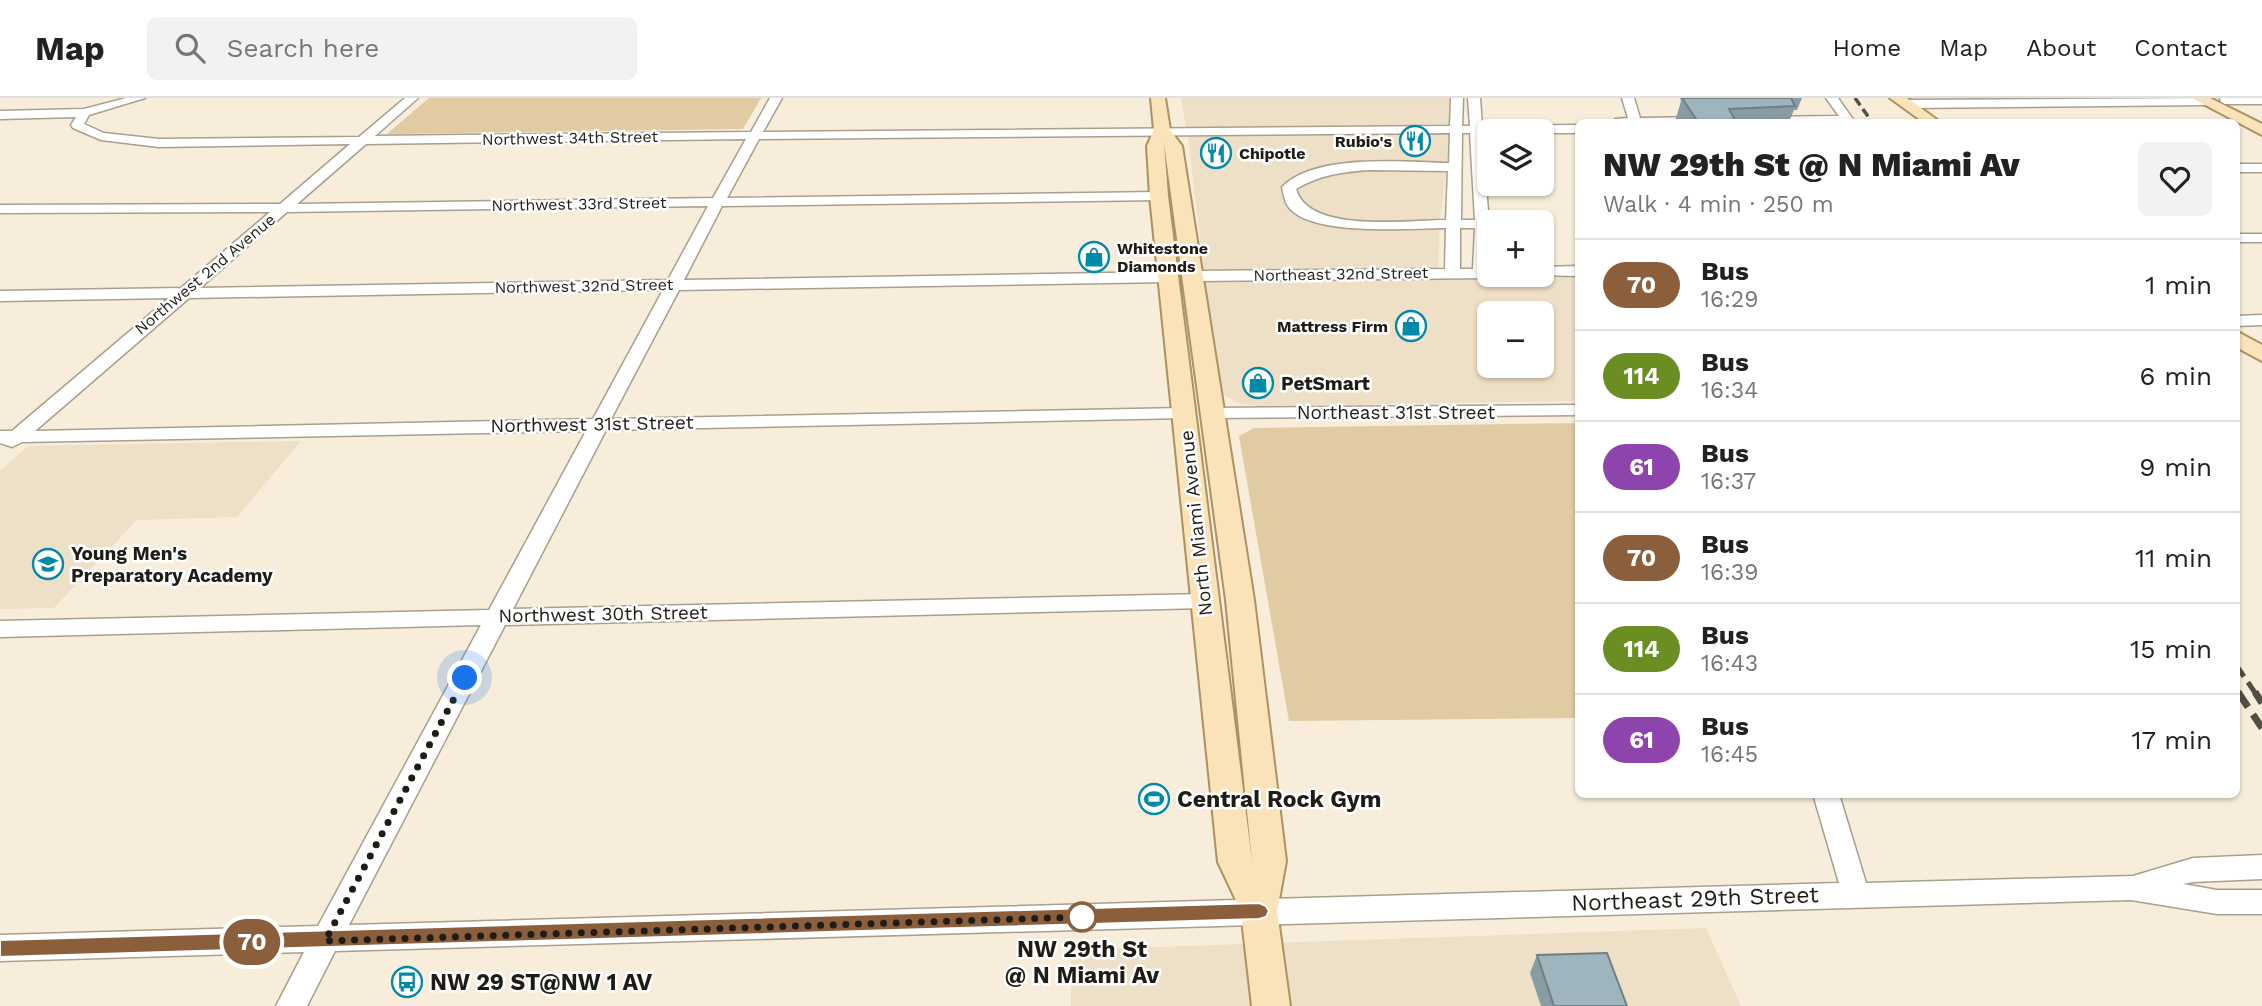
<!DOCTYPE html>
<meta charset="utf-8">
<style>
body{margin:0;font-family:"Work Sans",sans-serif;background:#f2f2f2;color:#222;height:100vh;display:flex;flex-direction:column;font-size:26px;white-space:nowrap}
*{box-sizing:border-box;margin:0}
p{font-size:23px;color:#767676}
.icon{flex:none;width:38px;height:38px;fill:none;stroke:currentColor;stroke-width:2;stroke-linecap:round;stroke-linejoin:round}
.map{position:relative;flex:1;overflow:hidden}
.panel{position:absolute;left:1575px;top:21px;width:665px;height:679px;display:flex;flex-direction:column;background:#fff;border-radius:10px;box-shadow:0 2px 5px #0004}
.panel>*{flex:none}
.badge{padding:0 14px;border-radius:23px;font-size:24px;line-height:46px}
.buttons{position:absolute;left:1477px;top:21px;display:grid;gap:14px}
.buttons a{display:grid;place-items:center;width:77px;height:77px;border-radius:10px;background:#fff;box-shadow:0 2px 5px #0004;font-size:35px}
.you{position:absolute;width:35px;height:35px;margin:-18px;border:5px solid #fff;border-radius:50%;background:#1a73e8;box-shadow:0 0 0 10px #1a73e833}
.map>.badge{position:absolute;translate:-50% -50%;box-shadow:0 0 0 4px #fff}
.round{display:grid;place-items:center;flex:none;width:74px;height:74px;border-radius:10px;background:#f2f2f2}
.summary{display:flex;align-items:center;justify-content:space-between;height:119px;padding:0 28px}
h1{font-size:33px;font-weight:800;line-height:52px}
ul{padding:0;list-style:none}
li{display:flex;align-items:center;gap:21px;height:91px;padding:0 28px;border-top:2px solid #e0e0e0}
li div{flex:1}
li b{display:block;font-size:26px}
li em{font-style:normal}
li .badge{min-width:77px;font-weight:700;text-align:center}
header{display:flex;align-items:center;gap:42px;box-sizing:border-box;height:98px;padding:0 35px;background:#fff;border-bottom:2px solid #e0e0e0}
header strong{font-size:33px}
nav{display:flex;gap:38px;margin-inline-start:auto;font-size:24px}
.search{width:490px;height:63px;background:#f2f2f2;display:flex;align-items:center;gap:18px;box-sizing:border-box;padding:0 24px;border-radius:10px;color:#767676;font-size:26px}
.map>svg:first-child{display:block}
.built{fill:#eee0c6;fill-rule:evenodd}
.green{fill:#e1cba2}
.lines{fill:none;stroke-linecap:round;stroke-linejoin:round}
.minor-casing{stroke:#a99f8e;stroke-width:3}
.major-casing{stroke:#ab9260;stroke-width:4}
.minor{fill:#fff;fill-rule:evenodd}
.major{fill:#fae3b8;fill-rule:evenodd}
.rail-far2{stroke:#524e44;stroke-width:3.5;stroke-dasharray:9 4.5;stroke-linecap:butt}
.rail-far1{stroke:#524e44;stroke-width:5;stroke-dasharray:14 7;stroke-linecap:butt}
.rail{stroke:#524e44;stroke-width:7;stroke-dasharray:18 9;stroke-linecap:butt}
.wall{fill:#889ca3}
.building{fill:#9eb5bd;stroke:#6f7f84;stroke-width:2}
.line{fill:#8b5e3c;stroke:#fff;stroke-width:2}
.walk{stroke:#1f1c15;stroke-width:7;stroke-dasharray:0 12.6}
.stop-dot{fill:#fff;stroke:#8b5e3c;stroke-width:3.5}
.labels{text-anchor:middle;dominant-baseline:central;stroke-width:5;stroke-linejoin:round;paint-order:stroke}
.far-street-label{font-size:16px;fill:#1f1c15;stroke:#fff}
.far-poi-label{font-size:16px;font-weight:bold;fill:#1f1c15;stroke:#fff;text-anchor:end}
.poi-label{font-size:19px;font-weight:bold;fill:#1f1c15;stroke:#fff;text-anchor:start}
.street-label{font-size:19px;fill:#1f1c15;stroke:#fff}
.near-poi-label{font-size:23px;font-weight:bold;fill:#1f1c15;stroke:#fff;text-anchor:start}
.near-street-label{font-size:23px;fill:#1f1c15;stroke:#fff}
.near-stop-label{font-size:23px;font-weight:bold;fill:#1f1c15;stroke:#fff}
</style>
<header>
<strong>Map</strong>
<div class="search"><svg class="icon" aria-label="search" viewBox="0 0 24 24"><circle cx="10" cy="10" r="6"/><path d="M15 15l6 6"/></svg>Search here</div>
<nav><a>Home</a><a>Map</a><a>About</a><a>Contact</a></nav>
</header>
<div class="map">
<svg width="2262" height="908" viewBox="0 0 2262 908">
<rect width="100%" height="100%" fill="#f7edda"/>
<path class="built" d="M 1181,0 L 1454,0 L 1451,38 L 1440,121 L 1438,180 L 1578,178 L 1578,303 L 1263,308 L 1240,306 L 1224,297 L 1217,288 L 1189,46 ZM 1489,215 L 1542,215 L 1542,268 L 1489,268 Z
M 301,343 L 237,419 L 137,422 L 54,510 L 0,511 L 0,373 L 28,348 Z
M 1706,830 L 1741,908 L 1071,908 L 1071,852 Z"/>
<path class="green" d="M 429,0 L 761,0 L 743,31 L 387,36 Z
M 1578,325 L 1578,620 L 1289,623 L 1239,338 L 1254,330 Z"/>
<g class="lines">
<g class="minor-casing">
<path id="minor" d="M 126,0 L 145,0 L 89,17 L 84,26 L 104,35 L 159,41 L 359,39 L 405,0 L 418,0 L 375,38 L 751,34 L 770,0 L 782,0 L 763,34 L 1450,28 L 1451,0 L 1463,0 L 1462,28 L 1470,28 L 1468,0 L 1480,0 L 1482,28 L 1578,27 L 1578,35 L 1482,35 L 1489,126 L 1489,177 L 1495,177 L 1489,180 L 1193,183 L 1185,178 L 1193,173 L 1445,171 L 1446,130 C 1411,130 1303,140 1286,105 C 1284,100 1283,94 1282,89 C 1315,55 1404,64 1449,65 L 1450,35 L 759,41 L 727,100 L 1159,94 L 1166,98 L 1159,102 L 722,108 L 684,182 L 1168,174 L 1176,179 L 1168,184 L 679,192 L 611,321 L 1184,310 L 1193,315 L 1184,320 L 606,332 L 513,511 L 1205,496 L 1213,498 L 1216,503 L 1213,508 L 1205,510 L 505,527 L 349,827 L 1839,785 L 1813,696 L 1839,696 L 1866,785 L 2133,778 L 2193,760 L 2262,757 L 2262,781 L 2193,784 L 2183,786 L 2217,792 L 2262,792 L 2262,816 L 2217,816 L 2131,802 L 335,853 L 307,908 L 276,908 L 304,854 L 0,863 L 0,837 L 318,828 L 481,527 L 0,539 L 0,523 L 489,512 L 586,333 L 22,344 L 12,349 L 0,345 L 0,333 L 12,333 L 169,200 L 0,203 L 0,193 L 181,190 L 270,114 L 0,115 L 0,107 L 280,106 L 350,46 L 159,49 L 101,42 L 73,30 L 71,27 L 76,19 L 0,21 L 0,13 L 84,11 ZM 1462,35 L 1470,35 L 1475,122 L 1461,122 ZM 746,41 L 713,100 L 297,106 L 366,46 ZM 1369,72 L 1448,73 L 1446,122 C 1408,122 1308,136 1296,91 C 1319,77 1342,74 1369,72 ZM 708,108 L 668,182 L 200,190 L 287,114 ZM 1460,130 L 1475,130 L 1473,171 L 1460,171 ZM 663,192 L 593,321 L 35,333 L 189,200 Z
M 1622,0 L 1634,0 L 1640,20 L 1701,19 L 1707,23 L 1613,24 L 1615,21 L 1628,20 Z
M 1826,0 L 1838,0 L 1855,24 L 1756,23 L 1762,19 L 1839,18 Z
M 2209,0 L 2209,6 L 2205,7 L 1906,10 L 1900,6 L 1906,2 Z
M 2220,0 L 2262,0 L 2262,6 L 2225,6 L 2221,4 Z
M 2236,66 L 2262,66 L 2262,74 L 2236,74 Z
M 2236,136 L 2262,136 L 2262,144 L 2236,144 Z
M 1578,168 L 1578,178 L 1536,177 L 1542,177 L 1542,169 Z
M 2262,217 L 2262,227 L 2236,228 L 2236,218 Z
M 1578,307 L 1578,317 L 1213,320 L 1204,315 L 1213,310 Z"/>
</g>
<g class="major-casing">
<path id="major" d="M 1151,0 L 1165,0 L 1170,32 L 1182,48 L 1254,502 L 1286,763 L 1277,813 L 1290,908 L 1252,908 L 1241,813 L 1218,764 L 1150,98 L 1147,48 L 1154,32 ZM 1164,45 L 1226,502 L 1252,763 L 1168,98 Z
M 1890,0 L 1907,0 L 1940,24 L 1923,24 Z
M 2192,0 L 2210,0 L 2262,26 L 2262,37 Z
M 2236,233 L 2262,247 L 2262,263 L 2236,249 Z"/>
</g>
<use href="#minor" class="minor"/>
<use href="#major" class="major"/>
<path class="rail-far2" d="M 1855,0 L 1872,24"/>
<path class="rail-far1" d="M 2236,567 L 2256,596
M 2236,591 L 2239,596"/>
<path class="rail" d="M 2238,594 L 2262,630
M 2255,594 L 2262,605"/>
</g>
<path class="wall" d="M 1680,0 L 1802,0 L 1797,12 L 1794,12 L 1789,24 L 1675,24 L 1681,3 Z
M 1537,857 L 1627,908 L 1541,908 L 1530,875 Z"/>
<path class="building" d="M 1682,0 L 1791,0 L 1795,8 L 1729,11 L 1736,24 L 1698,24 Z
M 1607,855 L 1627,908 L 1554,908 L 1537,857 Z"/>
<path class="line" d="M 1259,805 L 1266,808 L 1269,813 L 1266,819 L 1259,821 L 0,859 L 0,842 Z"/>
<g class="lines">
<path class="walk" d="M 465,580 L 325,843 L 1082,819"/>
</g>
<defs>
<g id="restaurant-ring" transform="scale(1.575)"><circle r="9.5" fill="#fff" stroke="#0089a9" stroke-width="1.5"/><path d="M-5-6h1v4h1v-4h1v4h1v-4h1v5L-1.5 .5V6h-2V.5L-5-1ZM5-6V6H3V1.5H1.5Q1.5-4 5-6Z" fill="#0089a9"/></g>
<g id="shop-ring" transform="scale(1.575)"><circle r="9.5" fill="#fff" stroke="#0089a9" stroke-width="1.5"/><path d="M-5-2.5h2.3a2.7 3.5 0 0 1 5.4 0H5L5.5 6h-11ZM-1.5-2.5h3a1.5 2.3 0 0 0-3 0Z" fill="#0089a9"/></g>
<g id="school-ring" transform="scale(1.575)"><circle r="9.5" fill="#fff" stroke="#0089a9" stroke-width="1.5"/><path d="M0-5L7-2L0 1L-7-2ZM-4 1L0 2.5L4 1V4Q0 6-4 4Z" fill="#0089a9"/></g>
<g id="stadium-ring" transform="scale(1.575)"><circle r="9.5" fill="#fff" stroke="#0089a9" stroke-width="1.5"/><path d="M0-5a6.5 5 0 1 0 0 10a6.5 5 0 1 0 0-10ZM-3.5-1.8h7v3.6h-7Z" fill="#0089a9"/></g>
<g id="bus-ring" transform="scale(1.575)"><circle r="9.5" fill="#fff" stroke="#0089a9" stroke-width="1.5"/><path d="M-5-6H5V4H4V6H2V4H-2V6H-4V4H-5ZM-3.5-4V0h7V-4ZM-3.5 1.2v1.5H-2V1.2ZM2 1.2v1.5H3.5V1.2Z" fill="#0089a9"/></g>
</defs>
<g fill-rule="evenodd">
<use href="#restaurant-ring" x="1415" y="43"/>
<use href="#restaurant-ring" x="1216" y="55"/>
<use href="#shop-ring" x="1094" y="159"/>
<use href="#shop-ring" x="1411" y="228"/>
<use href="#shop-ring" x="1258" y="285"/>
<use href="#school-ring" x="48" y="466"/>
<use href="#stadium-ring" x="1154" y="701"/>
<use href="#bus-ring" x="407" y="884"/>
</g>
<circle class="stop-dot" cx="1082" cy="819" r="14"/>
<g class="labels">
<g class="far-street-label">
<text transform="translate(570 40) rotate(-1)">Northwest 34th Street</text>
<text transform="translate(579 106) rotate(-1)">Northwest 33rd Street</text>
<text transform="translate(205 176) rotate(-40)">Northwest 2nd Avenue</text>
<text transform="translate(1341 176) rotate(-1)">Northeast 32nd Street</text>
<text transform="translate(584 188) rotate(-1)">Northwest 32nd Street</text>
</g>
<g class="far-poi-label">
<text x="1392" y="43">Rubio's</text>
<text x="1239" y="55" text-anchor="start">Chipotle</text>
<text x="1117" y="150" text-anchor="start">Whitestone<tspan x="1117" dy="18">Diamonds</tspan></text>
<text x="1388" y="228">Mattress Firm</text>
</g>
<g class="poi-label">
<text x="1281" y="285">PetSmart</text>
<text x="71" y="455">Young Men's<tspan x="71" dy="22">Preparatory Academy</tspan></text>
</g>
<g class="street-label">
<text x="1396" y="314">Northeast 31st Street</text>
<text transform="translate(592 326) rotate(-1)">Northwest 31st Street</text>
<text transform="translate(1196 425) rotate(-96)">North Miami Avenue</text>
<text transform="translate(603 516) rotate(-1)">Northwest 30th Street</text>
</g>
<g class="near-poi-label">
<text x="1177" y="701">Central Rock Gym</text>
<text x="430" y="884">NW 29 ST@NW 1 AV</text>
</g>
<g class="near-street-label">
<text transform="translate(1695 801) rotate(-2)">Northeast 29th Street</text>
</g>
<g class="near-stop-label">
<text x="1082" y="851">NW 29th St<tspan x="1082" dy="26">@ N Miami Av</tspan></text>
</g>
</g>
</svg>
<div class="buttons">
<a><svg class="icon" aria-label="layers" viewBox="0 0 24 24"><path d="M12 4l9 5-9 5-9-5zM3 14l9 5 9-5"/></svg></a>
<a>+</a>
<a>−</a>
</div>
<div class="you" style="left:465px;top:580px"></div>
<b class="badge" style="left:252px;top:844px;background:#8b5e3c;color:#fff">70</b>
<section class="panel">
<div class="summary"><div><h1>NW 29th St @ N Miami Av</h1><p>Walk · 4 min · 250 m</p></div><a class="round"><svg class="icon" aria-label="heart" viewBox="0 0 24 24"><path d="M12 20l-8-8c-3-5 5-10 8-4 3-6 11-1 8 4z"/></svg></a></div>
<ul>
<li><span class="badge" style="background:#8b5e3c;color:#fff">70</span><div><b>Bus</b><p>16:29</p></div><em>1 min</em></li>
<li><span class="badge" style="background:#6b8e23;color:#fff">114</span><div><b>Bus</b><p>16:34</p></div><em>6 min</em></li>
<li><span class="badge" style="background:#8e44ad;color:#fff">61</span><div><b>Bus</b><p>16:37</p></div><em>9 min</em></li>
<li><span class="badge" style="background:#8b5e3c;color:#fff">70</span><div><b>Bus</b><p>16:39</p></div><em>11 min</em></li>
<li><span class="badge" style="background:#6b8e23;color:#fff">114</span><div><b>Bus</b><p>16:43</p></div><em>15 min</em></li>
<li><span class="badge" style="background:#8e44ad;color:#fff">61</span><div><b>Bus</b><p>16:45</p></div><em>17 min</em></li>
</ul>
</section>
</div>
